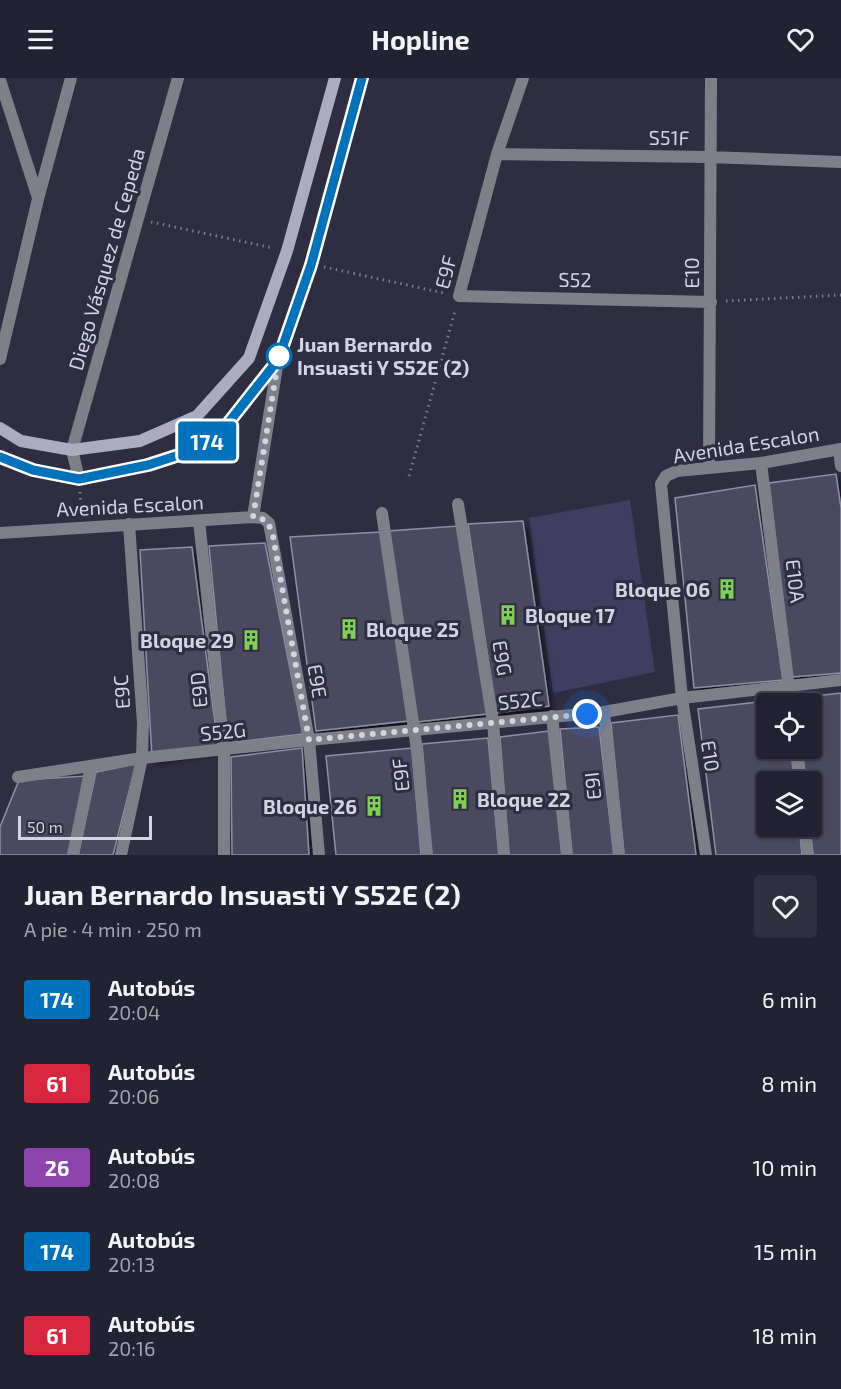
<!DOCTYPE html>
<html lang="es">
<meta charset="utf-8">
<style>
body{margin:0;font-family:"Exo 2",sans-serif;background:#2f2f3e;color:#f1f3f6;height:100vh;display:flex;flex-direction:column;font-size:22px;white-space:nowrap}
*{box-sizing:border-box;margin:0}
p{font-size:20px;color:#a3a4ac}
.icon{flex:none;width:33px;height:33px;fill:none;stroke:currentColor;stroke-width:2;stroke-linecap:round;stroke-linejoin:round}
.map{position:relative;height:777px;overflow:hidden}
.details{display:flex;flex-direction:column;background:#232232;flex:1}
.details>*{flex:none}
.badge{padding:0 12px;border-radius:4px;font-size:21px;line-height:39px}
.controls{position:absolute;left:756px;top:615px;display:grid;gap:12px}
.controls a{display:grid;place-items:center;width:66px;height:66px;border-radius:6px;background:#232232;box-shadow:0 2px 4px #0004,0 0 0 2px #403f4d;font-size:30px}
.scale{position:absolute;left:18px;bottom:15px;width:134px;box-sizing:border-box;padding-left:6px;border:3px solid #d3d3e1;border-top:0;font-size:16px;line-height:21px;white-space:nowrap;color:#d3d3e1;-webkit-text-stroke:4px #2f2d42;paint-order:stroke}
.you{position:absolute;width:30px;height:30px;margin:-15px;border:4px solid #fff;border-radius:50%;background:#1a73e8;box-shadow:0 0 0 9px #1a73e833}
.map>.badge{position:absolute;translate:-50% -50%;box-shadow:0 0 0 3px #fff}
.round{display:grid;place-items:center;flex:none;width:63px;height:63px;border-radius:6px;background:#2f2f3e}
.overview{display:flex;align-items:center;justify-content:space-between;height:102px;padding:0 24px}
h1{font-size:28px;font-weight:700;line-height:45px}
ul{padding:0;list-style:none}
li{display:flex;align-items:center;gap:18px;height:84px;padding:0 24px}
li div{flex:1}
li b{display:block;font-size:22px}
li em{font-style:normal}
li .badge{min-width:66px;font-weight:700;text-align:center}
header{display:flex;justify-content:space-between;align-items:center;height:78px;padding:0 24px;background:#232232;font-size:27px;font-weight:700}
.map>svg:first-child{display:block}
.green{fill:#403e60}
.building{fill:#4b4a60;stroke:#8e8ea7;stroke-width:1.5;filter:url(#shadow)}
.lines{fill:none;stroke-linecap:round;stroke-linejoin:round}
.path{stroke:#7e7d8e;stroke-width:3;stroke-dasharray:1.5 4.5;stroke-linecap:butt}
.pedestrian{stroke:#7f7f8a;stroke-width:12}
.minor{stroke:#7f7f8a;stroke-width:12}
.secondary{stroke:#acacbe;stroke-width:12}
.line-casing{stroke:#fff;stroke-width:14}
.line{stroke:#0072bc;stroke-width:9}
.walk{stroke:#d3d3e1;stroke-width:6;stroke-dasharray:0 10.8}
.stop-dot{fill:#fff;stroke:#0072bc;stroke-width:3}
.labels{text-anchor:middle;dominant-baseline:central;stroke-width:6;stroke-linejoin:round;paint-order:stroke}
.street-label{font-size:20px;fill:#d3d3e1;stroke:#2f2d42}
.stop-label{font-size:20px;font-weight:bold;fill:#d3d3e1;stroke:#2f2d42;text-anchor:start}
.poi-label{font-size:20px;font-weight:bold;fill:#d3d3e1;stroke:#2f2d42;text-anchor:end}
</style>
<header><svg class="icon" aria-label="menu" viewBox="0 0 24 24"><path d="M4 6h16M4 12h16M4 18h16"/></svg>Hopline<svg class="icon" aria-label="heart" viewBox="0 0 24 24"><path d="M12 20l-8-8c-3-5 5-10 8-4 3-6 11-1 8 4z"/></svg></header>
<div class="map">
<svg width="841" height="777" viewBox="0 0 841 777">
<defs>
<filter id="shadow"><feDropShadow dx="3.5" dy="6" stdDeviation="3" flood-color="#0009"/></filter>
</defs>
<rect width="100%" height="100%" fill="#2f2d42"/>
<path class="green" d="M 630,422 L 655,594 L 553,615 L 529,440 Z"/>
<path class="building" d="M 836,396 L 841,430 L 841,595 L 792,599 L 769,405 Z
M 755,407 L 783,602 L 694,610 L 675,420 Z
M 523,443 L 549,628 L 496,635 L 468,446 Z
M 458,448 L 487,636 L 417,644 L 388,453 Z
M 381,454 L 408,643 L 316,653 L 290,459 Z
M 265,465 L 303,656 L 228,665 L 209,468 Z
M 192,469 L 218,668 L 152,679 L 140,472 Z
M 841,615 L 841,777 L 813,777 L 810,748 L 812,704 L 806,704 L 802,670 L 812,670 L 812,626 L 797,626 L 797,620 Z
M 785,621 L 786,626 L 766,626 L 766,670 L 791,670 L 794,704 L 766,704 L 766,748 L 799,748 L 802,777 L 716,777 L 698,631 Z
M 678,637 L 696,777 L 624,777 L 611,645 Z
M 599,649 L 614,777 L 572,777 L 560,651 Z
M 549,653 L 562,777 L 509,777 L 500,659 Z
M 488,660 L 499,777 L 431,777 L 422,666 Z
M 302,670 L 309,777 L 232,777 L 231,679 Z
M 412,670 L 421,777 L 336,777 L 326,678 Z
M 136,686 L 113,777 L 78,777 L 96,694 Z
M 87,698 L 71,777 L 0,777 L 0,749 L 19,702 Z"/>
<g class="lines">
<path class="path" d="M 151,144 L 273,170
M 324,189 L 444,215
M 726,223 L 841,217
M 409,398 L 455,233
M 80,414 L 81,434"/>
<path class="pedestrian" d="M 761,385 L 791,626
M 458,426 L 493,644 L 504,777
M 382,435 L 417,672 L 427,777
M 199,443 L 224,673 L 224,777
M 682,620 L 841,602
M 604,634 L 619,777
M 552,638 L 567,777
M 796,670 L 800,704
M 18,699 L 142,680 L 309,662
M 804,748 L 808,777
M 73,777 L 91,689"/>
<path class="minor" d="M 523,0 L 497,76 L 459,218 L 711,224
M 0,2 L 38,120
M 497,76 L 709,79 L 841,84
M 0,281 L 38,121 L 71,0
M 839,371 L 841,388
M 709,389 L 711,0
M 79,401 L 72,372 L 178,0
M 253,439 L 278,282
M 0,455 L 253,439 L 263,440 L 269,445 L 309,662 L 319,777
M 309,662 L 604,634 L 682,620
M 121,777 L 142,680 L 143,645 L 129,446
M 706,777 L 682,620 L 661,406 L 666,398 L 677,393 L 761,385 L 841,371"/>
<path class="secondary" d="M 0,350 L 21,363 L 72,372 L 140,363 L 197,338 L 249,280 L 287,173 L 335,0
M 0,379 L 33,392 L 79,401 L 148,387 L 182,376 L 218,358 L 278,282 L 311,187 L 362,0"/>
</g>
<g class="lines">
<g class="line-casing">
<path id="line" d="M 0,379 L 33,392 L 79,401 L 148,387 L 182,376 L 218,358 L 278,282 L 311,187 L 362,0"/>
</g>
<use href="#line" class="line"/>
<path class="walk" d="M 279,278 L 253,439 C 267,440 269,446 273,458 L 309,662 L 587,636"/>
</g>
<defs>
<g id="building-bare" transform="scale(1.62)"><path d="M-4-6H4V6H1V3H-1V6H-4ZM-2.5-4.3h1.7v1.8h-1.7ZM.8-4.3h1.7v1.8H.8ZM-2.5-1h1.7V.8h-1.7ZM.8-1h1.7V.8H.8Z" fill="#7ed153" stroke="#2f2d42" stroke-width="2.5" paint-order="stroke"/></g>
</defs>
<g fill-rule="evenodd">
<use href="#building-bare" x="727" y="511"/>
<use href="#building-bare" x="508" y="537"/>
<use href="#building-bare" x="349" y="551"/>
<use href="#building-bare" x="251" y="562"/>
<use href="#building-bare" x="460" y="721"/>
<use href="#building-bare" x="374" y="728"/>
</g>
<circle class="stop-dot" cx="279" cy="278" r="12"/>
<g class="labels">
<g class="street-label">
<text transform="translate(669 59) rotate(1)">S51F</text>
<text transform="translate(106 181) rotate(-74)">Diego Vásquez de Cepeda</text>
<text transform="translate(445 194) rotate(-75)">E9F</text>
<text transform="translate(691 195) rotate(-91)">E10</text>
<text transform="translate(575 201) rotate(1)">S52</text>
<text transform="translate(746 366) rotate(-9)">Avenida Escalon</text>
<text transform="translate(130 427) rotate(-3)">Avenida Escalon</text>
<text transform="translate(796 503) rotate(83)">E10A</text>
<text transform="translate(503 580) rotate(81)">E9G</text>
<text transform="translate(318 603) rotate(80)">E9E</text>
<text transform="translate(198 612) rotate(-96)">E9D</text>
<text transform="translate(121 614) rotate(-94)">E9C</text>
<text transform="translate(520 622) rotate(-6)">S52C</text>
<text transform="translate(223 653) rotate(-6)">S52G</text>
<text transform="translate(711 678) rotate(81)">E10</text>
<text transform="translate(400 697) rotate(-96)">E9F</text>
<text transform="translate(592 708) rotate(-96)">E9I</text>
</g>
<g class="stop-label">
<text x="297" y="266">Juan Bernardo<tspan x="297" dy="23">Insuasti Y S52E (2)</tspan></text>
</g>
<g class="poi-label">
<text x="710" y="511">Bloque 06</text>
<text x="525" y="537" text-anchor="start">Bloque 17</text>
<text x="366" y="551" text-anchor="start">Bloque 25</text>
<text x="234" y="562">Bloque 29</text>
<text x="477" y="721" text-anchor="start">Bloque 22</text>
<text x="357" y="728">Bloque 26</text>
</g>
</g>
</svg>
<div class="controls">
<a><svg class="icon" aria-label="locate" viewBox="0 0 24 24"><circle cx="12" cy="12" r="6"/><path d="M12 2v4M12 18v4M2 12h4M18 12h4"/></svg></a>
<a><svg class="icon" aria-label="layers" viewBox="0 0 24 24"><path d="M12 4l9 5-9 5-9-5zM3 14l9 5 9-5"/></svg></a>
</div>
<div class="scale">50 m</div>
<div class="you" style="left:587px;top:636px"></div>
<b class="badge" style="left:207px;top:363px;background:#0072bc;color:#fff">174</b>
</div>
<section class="details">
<div class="overview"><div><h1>Juan Bernardo Insuasti Y S52E (2)</h1><p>A pie · 4 min · 250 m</p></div><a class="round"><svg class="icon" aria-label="heart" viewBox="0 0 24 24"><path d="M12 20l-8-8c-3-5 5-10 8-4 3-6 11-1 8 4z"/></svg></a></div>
<ul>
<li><span class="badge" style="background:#0072bc;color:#fff">174</span><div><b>Autobús</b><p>20:04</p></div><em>6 min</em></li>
<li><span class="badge" style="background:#d7263d;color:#fff">61</span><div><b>Autobús</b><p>20:06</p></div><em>8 min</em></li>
<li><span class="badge" style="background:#8e44ad;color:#fff">26</span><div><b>Autobús</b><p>20:08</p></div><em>10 min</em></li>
<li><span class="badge" style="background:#0072bc;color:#fff">174</span><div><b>Autobús</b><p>20:13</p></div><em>15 min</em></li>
<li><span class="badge" style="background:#d7263d;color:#fff">61</span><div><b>Autobús</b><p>20:16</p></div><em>18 min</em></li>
</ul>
</section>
